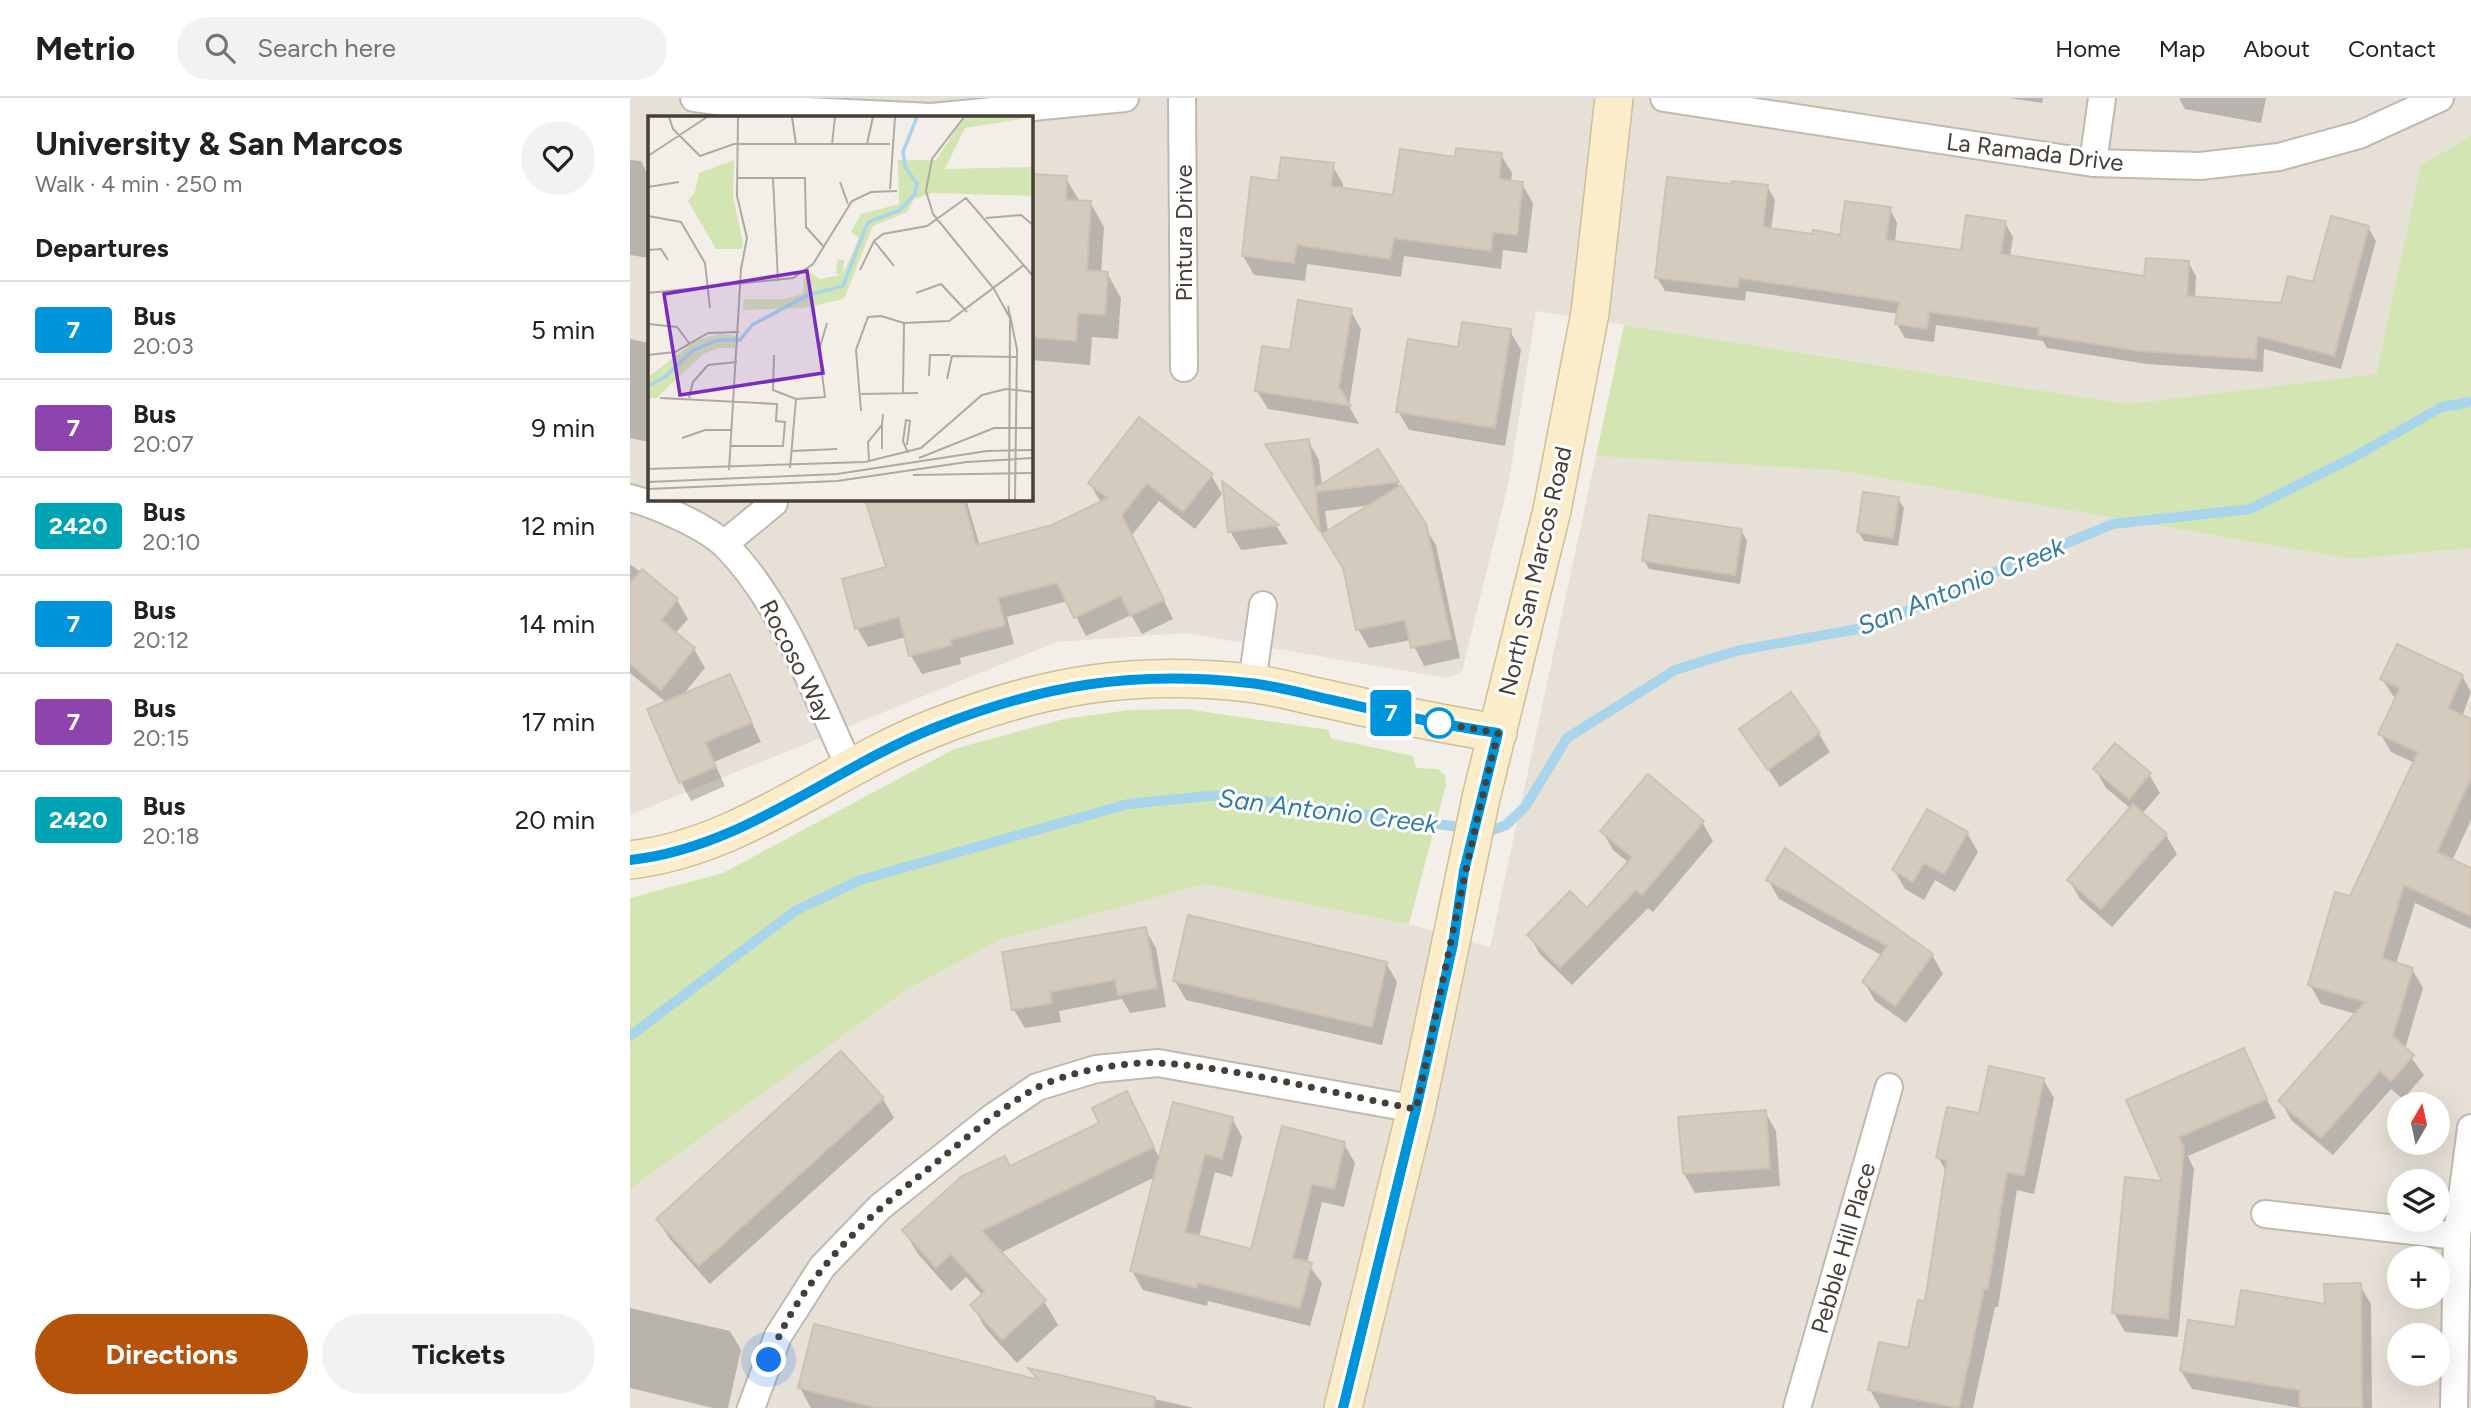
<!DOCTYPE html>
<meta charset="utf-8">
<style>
body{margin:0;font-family:Figtree,sans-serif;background:#f2f2f2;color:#202124;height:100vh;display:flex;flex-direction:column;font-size:26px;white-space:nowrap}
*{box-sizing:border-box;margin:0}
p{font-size:23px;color:#757577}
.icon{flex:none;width:38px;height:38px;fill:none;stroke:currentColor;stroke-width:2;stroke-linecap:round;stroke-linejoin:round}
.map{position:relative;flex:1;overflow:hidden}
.panel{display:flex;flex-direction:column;background:#fff;width:630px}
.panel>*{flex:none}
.badge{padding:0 14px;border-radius:5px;font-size:24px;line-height:46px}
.needle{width:46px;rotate:9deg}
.controls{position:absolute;left:1757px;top:994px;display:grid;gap:14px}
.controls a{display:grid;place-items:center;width:63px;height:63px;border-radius:50%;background:#fff;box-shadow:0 7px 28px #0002;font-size:35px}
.you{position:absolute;width:35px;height:35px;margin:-18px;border:5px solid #fff;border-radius:50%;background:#1a73e8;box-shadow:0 0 0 10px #1a73e833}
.map>.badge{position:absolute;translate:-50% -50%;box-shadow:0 0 0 4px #fff}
h2{padding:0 35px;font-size:26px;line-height:63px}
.round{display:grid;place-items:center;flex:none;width:74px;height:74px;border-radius:37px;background:#f2f2f2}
.overview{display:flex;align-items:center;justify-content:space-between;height:119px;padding:0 35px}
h1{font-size:33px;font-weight:700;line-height:52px}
.button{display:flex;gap:14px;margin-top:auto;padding:14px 35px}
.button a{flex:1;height:80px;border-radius:42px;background:#b45309;color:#fff;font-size:28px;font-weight:700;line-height:80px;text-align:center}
.button a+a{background:#f2f2f2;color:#202124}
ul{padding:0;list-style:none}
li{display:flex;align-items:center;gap:21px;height:98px;padding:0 35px;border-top:2px solid #e0e0e0}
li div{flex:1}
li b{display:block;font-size:26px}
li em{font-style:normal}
li .badge{min-width:77px;font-weight:700;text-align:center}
header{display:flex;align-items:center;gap:42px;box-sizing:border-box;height:98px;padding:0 35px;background:#fff;border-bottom:2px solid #e0e0e0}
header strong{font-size:33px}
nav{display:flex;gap:38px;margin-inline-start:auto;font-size:24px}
.search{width:490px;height:63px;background:#f2f2f2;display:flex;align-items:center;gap:18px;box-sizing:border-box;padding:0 24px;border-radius:38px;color:#757577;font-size:26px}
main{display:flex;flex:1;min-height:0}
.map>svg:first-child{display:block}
.residential{fill:#e7e0d7;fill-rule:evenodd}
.green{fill:#d2e5b3}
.shadow{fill:#0003;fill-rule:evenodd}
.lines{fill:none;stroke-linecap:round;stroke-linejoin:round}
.stream{stroke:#a8d5ec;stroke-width:10}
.building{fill:#d4cabe;stroke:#cec1b2;stroke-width:2}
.street-casing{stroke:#c1b9ae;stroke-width:30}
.secondary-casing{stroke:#d0be9a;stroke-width:40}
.street{stroke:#fff;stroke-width:26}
.secondary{stroke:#fbecca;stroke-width:37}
.line-casing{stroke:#fff;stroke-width:16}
.line{stroke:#0095da;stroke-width:10}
.walk{stroke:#463f37;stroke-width:7;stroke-dasharray:0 12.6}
.stop-dot{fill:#fff;stroke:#0095da;stroke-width:3.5}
.labels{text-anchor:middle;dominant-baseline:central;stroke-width:6;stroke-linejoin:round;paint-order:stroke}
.street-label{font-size:24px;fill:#463f37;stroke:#fff}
.water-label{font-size:26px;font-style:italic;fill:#357ca3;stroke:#fff}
.inset-river{fill:none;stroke:#a8d5ec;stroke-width:3.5}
.inset-road{fill:none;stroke:#aea9a1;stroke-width:2}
.view{fill:#7b2cbf;fill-opacity:0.15;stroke:#7b2cbf;stroke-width:3.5}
.inset-edge{fill:none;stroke:#463f37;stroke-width:3.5}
</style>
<header>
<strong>Metrio</strong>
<div class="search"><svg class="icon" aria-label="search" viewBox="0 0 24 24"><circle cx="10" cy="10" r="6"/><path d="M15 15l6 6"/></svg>Search here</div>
<nav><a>Home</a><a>Map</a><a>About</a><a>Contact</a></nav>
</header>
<main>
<section class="panel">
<div class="overview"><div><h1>University &amp; San Marcos</h1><p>Walk · 4 min · 250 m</p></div><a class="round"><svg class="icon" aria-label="heart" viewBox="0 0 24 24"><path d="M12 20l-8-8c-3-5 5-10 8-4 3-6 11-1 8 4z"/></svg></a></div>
<h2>Departures</h2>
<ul>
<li><span class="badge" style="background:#0095da;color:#fff">7</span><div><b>Bus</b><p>20:03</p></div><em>5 min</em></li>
<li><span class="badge" style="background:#8e44ad;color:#fff">7</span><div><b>Bus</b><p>20:07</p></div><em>9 min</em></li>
<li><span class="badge" style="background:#00a3b4;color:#fff">2420</span><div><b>Bus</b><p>20:10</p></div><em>12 min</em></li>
<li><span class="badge" style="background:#0095da;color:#fff">7</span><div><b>Bus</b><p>20:12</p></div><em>14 min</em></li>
<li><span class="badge" style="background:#8e44ad;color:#fff">7</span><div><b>Bus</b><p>20:15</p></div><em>17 min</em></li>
<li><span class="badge" style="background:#00a3b4;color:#fff">2420</span><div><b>Bus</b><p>20:18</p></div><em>20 min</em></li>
</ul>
<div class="button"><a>Directions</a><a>Tickets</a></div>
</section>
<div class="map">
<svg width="1841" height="1310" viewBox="0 0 1841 1310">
<rect width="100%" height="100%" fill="#f3efe8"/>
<path class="residential" d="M 0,0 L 1841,0 L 1841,38 L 1791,67 L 1746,276 L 1497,306 L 906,213 L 879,383 L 832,574 L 816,580 L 556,535 L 427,544 L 0,717 ZM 19,19 L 401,19 L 401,401 L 19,401 Z
M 966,358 L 1205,372 L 1722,461 L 1841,450 L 1841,1310 L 0,1310 L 0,1091 L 278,891 L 372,841 L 575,786 L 779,826 L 860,849 ZM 1769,1006 L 1808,1006 L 1808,1045 L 1769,1045 ZM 1769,1083 L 1808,1083 L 1808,1122 L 1769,1122 ZM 1769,1160 L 1808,1160 L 1808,1199 L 1769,1199 ZM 1769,1237 L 1808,1237 L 1808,1276 L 1769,1276 Z"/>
<path class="green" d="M 1841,38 L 1841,450 L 1722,461 L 1205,372 L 966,358 L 994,227 L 1497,306 L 1746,276 L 1791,67 Z
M 556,611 L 699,632 L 700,640 L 783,658 L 786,670 L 808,671 L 815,677 L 816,687 L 779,826 L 575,786 L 372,841 L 278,891 L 0,1091 L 0,800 L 93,775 L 324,651 L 434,621 L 499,612 Z"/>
<path class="shadow" d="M 1379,0 L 1413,0 L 1412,5 Z
M 1549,0 L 1636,0 L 1631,25 L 1555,11 Z
M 871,57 L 882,75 L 881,85 L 892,86 L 903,105 L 897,155 L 873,152 L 871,171 L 774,158 L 771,179 L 677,166 L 675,183 L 624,177 L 613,158 L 649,85 L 702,67 L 713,86 L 713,92 L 764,99 L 827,61 Z
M 0,62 L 11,63 L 19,79 L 19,160 L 0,157 Z
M 401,78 L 436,80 L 450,104 L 460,104 L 474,129 L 471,175 L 477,175 L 491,200 L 488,241 L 462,239 L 460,267 L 401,262 Z
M 1103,88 L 1137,88 L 1145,102 L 1141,132 L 1183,138 L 1212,139 L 1260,111 L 1267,125 L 1265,145 L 1333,154 L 1375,125 L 1383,139 L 1380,159 L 1516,180 L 1558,164 L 1566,178 L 1565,200 L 1652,206 L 1684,187 L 1738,129 L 1746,143 L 1711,271 L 1634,251 L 1633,274 L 1517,266 L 1417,250 L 1413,243 L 1306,227 L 1304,244 L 1275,240 L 1267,226 L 1269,216 L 1116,193 L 1115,203 L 1035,193 L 1027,180 Z
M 720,212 L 731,231 L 719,308 L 729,326 L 638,311 L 627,293 L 661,254 Z
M 880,233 L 891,252 L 875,348 L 779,332 L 768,313 L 829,251 Z
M 0,241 L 19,245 L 19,344 L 0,340 Z
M 678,343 L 689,362 L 692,388 L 748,353 L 806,447 L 830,560 L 794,568 L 781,542 L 739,550 L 728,531 L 715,472 L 648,366 ZM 742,407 L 698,434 L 695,413 Z
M 581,377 L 592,396 L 565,431 L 529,403 L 502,437 L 543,521 L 512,536 L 501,517 L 456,538 L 438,503 L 377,519 L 384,546 L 330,560 L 331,566 L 292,576 L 281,558 L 276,539 L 238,549 L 227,530 L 258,470 L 237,401 L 336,401 L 350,448 L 422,429 L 471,405 L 460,385 Z
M 594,387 L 647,429 L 658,446 L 611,452 L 600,433 Z
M 1268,401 L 1274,410 L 1268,448 L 1234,443 L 1228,434 Z
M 1111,433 L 1117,442 L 1110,486 L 1019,471 L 1014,462 Z
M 0,466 L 47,502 L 58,521 L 45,536 L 64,551 L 75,570 L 51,599 L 100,578 L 131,644 L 84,664 L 95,688 L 61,703 L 51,684 L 37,605 L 0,575 Z
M 1832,578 L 1841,594 L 1832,619 L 1841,623 L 1841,722 L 1822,763 L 1841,772 L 1841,831 L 1785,805 L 1766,866 L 1782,871 L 1793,890 L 1775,951 L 1794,977 L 1773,1001 L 1761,991 L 1703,1057 L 1661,1022 L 1651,1003 L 1726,916 L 1691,906 L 1680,887 L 1785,665 L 1761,654 L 1750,635 L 1766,602 L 1752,581 Z
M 1111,631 L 1189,636 L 1200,654 L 1150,689 Z
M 1465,671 L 1519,676 L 1530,695 L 1512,716 L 1536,737 L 1547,756 L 1482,829 L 1450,801 L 1439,782 L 1501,711 L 1476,690 Z
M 1072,724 L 1083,743 L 1023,814 L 1018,810 L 942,887 L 910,856 L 899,837 L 957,813 L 999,765 L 983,752 L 972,733 Z
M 1337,735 L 1348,754 L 1325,794 L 1305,782 L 1294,802 L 1275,791 L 1264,772 Z
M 1138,782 L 1302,857 L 1313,876 L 1276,925 L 1245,903 L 1234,884 L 1253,858 L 1149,801 Z
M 515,831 L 526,850 L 536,909 L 500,915 L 492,901 L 429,913 L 431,924 L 395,930 L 384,912 Z
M 756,865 L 767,884 L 752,947 L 556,902 L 545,883 Z
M 1613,952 L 1646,1020 L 1558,1058 L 1564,1071 L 1548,1239 L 1495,1234 L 1484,1215 L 1535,1085 L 1498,1002 Z
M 1413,981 L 1424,1000 L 1404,1096 L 1387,1092 L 1368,1209 L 1365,1209 L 1343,1310 L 1250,1310 L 1240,1292 L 1279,1252 L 1296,1205 L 1317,1075 L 1308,1059 L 1350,1017 Z
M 496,995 L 530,1061 L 602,1020 L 612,1039 L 602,1079 L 585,1074 L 569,1139 L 622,1153 L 714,1046 L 725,1065 L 714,1109 L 692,1104 L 677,1165 L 692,1185 L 680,1228 L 578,1203 L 577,1208 L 513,1192 L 502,1173 L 525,1079 L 370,1155 L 414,1203 L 428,1227 L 387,1265 L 356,1231 L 342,1207 L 353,1198 L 336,1179 L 321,1193 L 288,1156 L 274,1133 L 380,1070 L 472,1026 Z
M 253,1001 L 264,1020 L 80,1186 L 39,1140 L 28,1122 Z
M 1135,1014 L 1146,1033 L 1150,1088 L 1065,1095 L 1054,1076 Z
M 1730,1187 L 1741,1206 L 1742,1310 L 1671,1310 L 1562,1291 L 1551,1273 L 1607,1231 L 1696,1208 Z
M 0,1210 L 100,1233 L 111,1252 L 98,1310 L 83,1310 L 0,1290 Z
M 402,1273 L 564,1310 L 181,1310 L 170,1290 L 408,1283 Z"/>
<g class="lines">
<path class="stream" d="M 851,732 L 860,733 L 876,727 L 895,709 L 937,640 L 1045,572 L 1106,553 L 1244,528 L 1343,483 L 1483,426 L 1620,411 L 1722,360 L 1812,309 L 1841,304
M 0,938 L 165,813 L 230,782 L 498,706 L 589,697 L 837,730"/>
</g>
<path class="building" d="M 826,50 L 872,55 L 869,81 L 893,84 L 887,137 L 863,134 L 861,153 L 764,140 L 760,161 L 667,147 L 664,165 L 612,158 L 621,79 L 648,83 L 651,59 L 704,65 L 701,88 L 763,97 L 770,51 L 825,59 Z
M 401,76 L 437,78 L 436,102 L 461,103 L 457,172 L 478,174 L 475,217 L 448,215 L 446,243 L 401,239 Z
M 1037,79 L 1102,86 L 1102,83 L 1138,87 L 1133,129 L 1182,136 L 1183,132 L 1210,137 L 1215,103 L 1261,109 L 1256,142 L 1331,152 L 1336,117 L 1376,123 L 1371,156 L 1514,178 L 1516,160 L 1559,163 L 1557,198 L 1651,205 L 1658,178 L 1683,184 L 1701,118 L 1739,128 L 1704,258 L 1627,238 L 1626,261 L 1509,253 L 1408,237 L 1409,230 L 1299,214 L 1297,231 L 1265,226 L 1269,204 L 1109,180 L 1108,190 L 1025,180 Z
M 668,202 L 722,211 L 709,289 L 721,308 L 625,293 L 632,248 L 660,252 Z
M 832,224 L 881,231 L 865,330 L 766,314 L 778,241 L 828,249 Z
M 509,319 L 583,376 L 553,414 L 517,385 L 492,417 L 534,502 L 500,518 L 491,498 L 444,520 L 427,485 L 368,500 L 375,527 L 320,542 L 322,547 L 279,558 L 269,519 L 225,531 L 212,481 L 256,469 L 235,401 L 333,401 L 346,447 L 422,427 L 478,400 L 458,385 Z
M 679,341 L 685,390 L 748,351 L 769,384 L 686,394 L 690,434 L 635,346 Z
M 592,383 L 649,427 L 598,434 Z
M 771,387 L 796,426 L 821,541 L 781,550 L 775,522 L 726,532 L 713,470 L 692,436 Z
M 1233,394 L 1269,399 L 1263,440 L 1227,434 Z
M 1019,417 L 1112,431 L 1105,477 L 1012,463 Z
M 12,471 L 48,501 L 31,522 L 65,550 L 31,592 L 0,566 L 0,485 Z
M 1767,546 L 1833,577 L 1818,610 L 1841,621 L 1841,680 L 1807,754 L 1841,770 L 1841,818 L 1774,787 L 1752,860 L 1783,870 L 1763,938 L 1784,957 L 1761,983 L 1750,973 L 1691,1040 L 1648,1003 L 1735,904 L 1678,887 L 1705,794 L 1720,798 L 1788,654 L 1748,636 L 1770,590 L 1750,581 Z
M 100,576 L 122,625 L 75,644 L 86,669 L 49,685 L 17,611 Z
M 1161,594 L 1190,635 L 1138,672 L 1109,631 Z
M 1485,645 L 1521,675 L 1499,701 L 1463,671 Z
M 1018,676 L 1074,723 L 1012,797 L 1006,792 L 930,870 L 897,837 L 940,793 L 957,810 L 1002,759 L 970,733 Z
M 1503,706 L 1537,736 L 1471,811 L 1437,782 Z
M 1297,711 L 1338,734 L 1314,776 L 1294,765 L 1283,784 L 1262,772 Z
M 1155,750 L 1303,856 L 1265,908 L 1232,884 L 1257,848 L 1136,782 Z
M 558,817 L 757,864 L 742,929 L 543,883 Z
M 516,829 L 527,890 L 488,897 L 485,882 L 420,894 L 422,905 L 382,912 L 372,854 Z
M 1614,950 L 1637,1001 L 1549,1039 L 1554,1050 L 1538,1221 L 1482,1215 L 1495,1079 L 1532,1083 L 1496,1002 Z
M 211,953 L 254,1000 L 69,1168 L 26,1121 Z
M 1359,968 L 1414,980 L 1394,1078 L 1377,1074 L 1358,1191 L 1354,1191 L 1329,1310 L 1238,1292 L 1249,1244 L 1278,1250 L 1288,1202 L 1295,1203 L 1317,1062 L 1306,1060 L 1317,1009 L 1349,1015 Z
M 497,993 L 524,1049 L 352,1133 L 416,1202 L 372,1242 L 340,1207 L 355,1193 L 321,1156 L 306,1170 L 272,1132 L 332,1078 L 375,1058 L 380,1068 L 469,1025 L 462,1010 Z
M 543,1004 L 603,1019 L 592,1061 L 575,1056 L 555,1134 L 621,1151 L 652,1028 L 715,1044 L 704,1091 L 682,1086 L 663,1160 L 682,1165 L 670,1210 L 568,1185 L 566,1190 L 500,1173 Z
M 1136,1012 L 1140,1070 L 1053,1076 L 1048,1019 Z
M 1731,1185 L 1732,1310 L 1670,1310 L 1669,1292 L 1550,1273 L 1558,1222 L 1605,1229 L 1611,1192 L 1695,1206 L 1694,1186 Z
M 184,1226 L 409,1282 L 398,1270 L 525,1299 L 524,1310 L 248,1310 L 168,1290 Z"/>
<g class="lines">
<g class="street-casing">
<path id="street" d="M 64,0 L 154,12 L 302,19 L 495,0
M 552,0 L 554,270
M 1034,0 L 1463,65 L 1570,68 L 1649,59 L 1729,37 L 1810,0
M 1463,65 L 1472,0
M 0,400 C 27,407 75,428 95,447 C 152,504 186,597 220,670
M 94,446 L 144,405
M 622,585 L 633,507
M 1635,1116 L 1827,1138
M 121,1310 L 148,1238 L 192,1169 L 250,1109 L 363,1019 L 407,989 L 466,971 L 528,965 L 786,1011
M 1167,1310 L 1259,989
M 1824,1310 L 1827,1138 L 1841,1030"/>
</g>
<g class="secondary-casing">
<path id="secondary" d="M 0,762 C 113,749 201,670 304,630 C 412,587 503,572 619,585 C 645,588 671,596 697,601 C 754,614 810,626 868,635
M 713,1310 L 786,1011 L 851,700 L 922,412 L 960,215 L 984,0"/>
</g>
<use href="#street" class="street"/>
<use href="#secondary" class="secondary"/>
</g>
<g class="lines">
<g class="line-casing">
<path id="line" d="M 0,762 C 113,750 201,671 304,630 C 411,587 503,572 619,585 C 647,588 675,596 702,602 C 757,615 812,627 868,635 L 834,773 L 823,846 L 786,1011 L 713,1310"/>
</g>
<use href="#line" class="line"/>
<path class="walk" d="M 139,1262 C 166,1189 223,1131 283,1083 C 323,1052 362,1015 406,990 C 436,974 496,963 530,965 C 611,970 704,996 786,1011 C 813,886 836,760 868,635 L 809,625"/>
</g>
<circle class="stop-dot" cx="809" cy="625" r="14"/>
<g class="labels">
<g class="street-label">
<text transform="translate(1405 54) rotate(7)">La Ramada Drive</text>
<text transform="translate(553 135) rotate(-90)">Pintura Drive</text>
<text transform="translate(905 473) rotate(-77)">North San Marcos Road</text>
<text transform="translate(167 563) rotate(63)">Rocoso Way</text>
<text transform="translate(1213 1150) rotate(-74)">Pebble Hill Place</text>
</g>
<g class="water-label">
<text transform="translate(1331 488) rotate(-22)">San Antonio Creek</text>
<text transform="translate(698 713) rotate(7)">San Antonio Creek</text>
</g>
</g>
<g transform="translate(18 18)">
<rect width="385" height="385" fill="#f3efe8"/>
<path d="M 316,1 L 385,1 L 317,12 L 297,53 L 385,51 L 385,80 L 283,77 L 266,83 L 259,96 L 225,110 L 196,183 L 155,192 L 95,194 L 96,183 L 136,183 L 155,178 L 156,161 L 162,156 L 172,163 L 192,159 L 188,157 L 189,143 L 196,144 L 195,158 L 211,122 L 203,116 L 213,98 L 251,88 L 250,44 L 288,44 ZM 86,44 L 85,80 L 95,127 L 94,133 L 68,133 L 40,85 L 47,76 L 51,57 ZM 71,218 L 88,220 L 87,232 L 70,232 L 55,238 L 9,282 L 0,282 L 0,261 L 49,224 Z" fill="#d2e5b3"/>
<path class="inset-river" d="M 0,270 L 17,261 L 44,235 L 70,224 L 92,224 L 104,209 L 160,179 L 195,170 L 220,106 L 252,94 L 267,78 L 269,68 L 257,50 L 255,36 L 269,1"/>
<path class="inset-road" d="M 21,1 L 25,13 L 52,40 L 86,28 L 242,28M 144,1 L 148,28M 316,1 L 284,43 L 278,75 L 285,98 L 346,173 L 362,202 L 361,384M 184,28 L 187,1M 219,28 L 225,1M 0,40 L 59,1M 89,62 L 157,62 L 158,111 L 175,130M 125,62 L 130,165M 192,66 L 200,88M 0,71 L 31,66M 242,73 L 247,1M 0,100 L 33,106 L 57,147 L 62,192M 338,102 L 373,99 L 385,109M 226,125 L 246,150M 0,134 L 13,133 L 20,144M 212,154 L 226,125 L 235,118 L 279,110 L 318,82 L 385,160M 0,177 L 145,162 L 165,148 L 204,85 L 223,76 L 249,75M 268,177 L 293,168 L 319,196M 360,190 L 369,233 L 367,384M 0,208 L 29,211 L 41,227M 0,239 L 27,236 L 60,217 L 91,216M 126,239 L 125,274 L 148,283 L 177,281 L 171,234 L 179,207M 281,260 L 282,239 L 302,239M 299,263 L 304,240 L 369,241M 255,277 L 256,207M 213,278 L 270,277M 12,282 L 129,288 L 128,305 L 137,306 L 135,330 L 83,330M 41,282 L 45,266 L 60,249 L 89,246M 213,295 L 208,234 L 220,201 L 233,200 L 256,207 L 301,205 L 376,149M 234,310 L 234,333M 34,322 L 57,314 L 84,314M 259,329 L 262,305 L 258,304 L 255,325 L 260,337M 144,335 L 189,333M 271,342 L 346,312 L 385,312M 221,345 L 220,326 L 234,309 L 235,298M 142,352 L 148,283M 0,353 L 217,346 L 273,332 L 334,279 L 358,273 L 385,276M 81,354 L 93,153 L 99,122 L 89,80 L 90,1M 265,359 L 385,357M 0,366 L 189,358 L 339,335 L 385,334M 0,373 L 189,365 L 319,346 L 385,342"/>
<path class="view" d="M 159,155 L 175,257 L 32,279 L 16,178 Z"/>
<rect width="385" height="385" class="inset-edge"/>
</g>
</svg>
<div class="controls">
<a><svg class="needle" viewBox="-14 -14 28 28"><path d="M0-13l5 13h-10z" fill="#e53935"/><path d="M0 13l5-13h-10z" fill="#757577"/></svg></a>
<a><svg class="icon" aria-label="layers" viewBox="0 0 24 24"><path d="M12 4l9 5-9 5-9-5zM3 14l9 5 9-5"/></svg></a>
<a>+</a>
<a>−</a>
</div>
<div class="you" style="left:139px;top:1262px"></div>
<b class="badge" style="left:761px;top:615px;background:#0095da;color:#fff">7</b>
</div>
</main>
